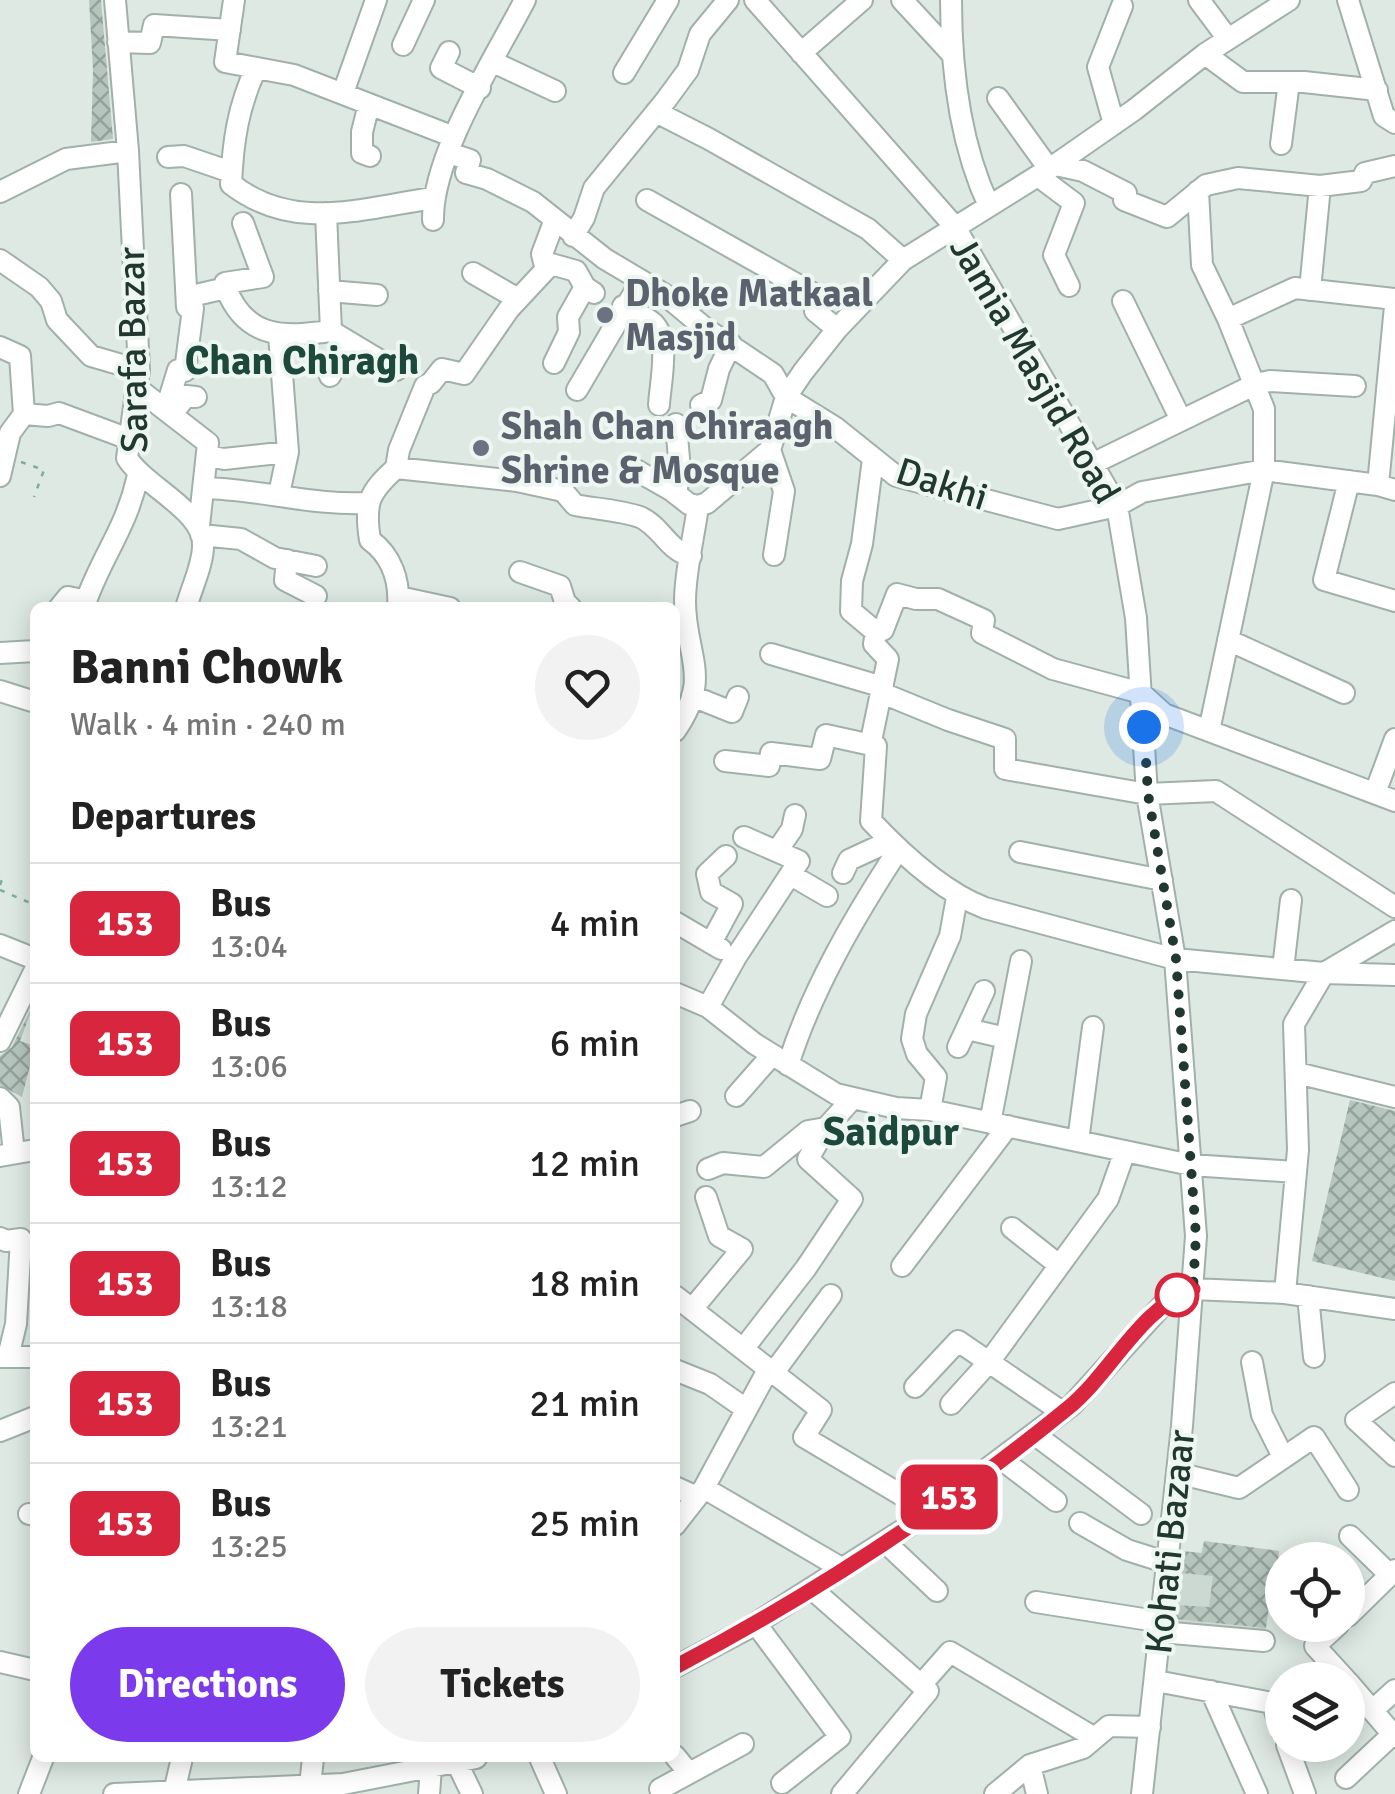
<!DOCTYPE html>
<meta charset="utf-8">
<style>
body{margin:0;font-family:Signika,sans-serif;background:#f2f2f2;color:#222;height:100vh;display:flex;flex-direction:column;font-size:38px;white-space:nowrap}
*{box-sizing:border-box;margin:0}
p{font-size:32px;color:#767676}
.icon{flex:none;width:55px;height:55px;fill:none;stroke:currentColor;stroke-width:2;stroke-linecap:round;stroke-linejoin:round}
.map{position:relative;flex:1;overflow:hidden}
.side{position:absolute;left:30px;top:602px;width:650px;height:1160px;display:flex;flex-direction:column;background:#fff;border-radius:15px;box-shadow:0 5px 25px #0003}
.side>*{flex:none}
.badge{padding:0 20px;border-radius:15px;font-size:35px;line-height:65px}
.fabs{position:absolute;left:1265px;top:1542px;display:grid;gap:20px}
.fabs a{display:grid;place-items:center;width:100px;height:100px;border-radius:50%;background:#fff;box-shadow:0 5px 25px #0003;font-size:50px}
.you{position:absolute;width:50px;height:50px;margin:-25px;border:8px solid #fff;border-radius:50%;background:#1a73e8;box-shadow:0 0 0 15px #1a73e833}
.map>.badge{position:absolute;translate:-50% -50%;box-shadow:0 0 0 5px #fff}
h2{padding:0 40px;font-size:38px;line-height:90px}
.round{display:grid;place-items:center;flex:none;width:105px;height:105px;border-radius:52px;background:#f2f2f2}
.summary{display:flex;align-items:center;justify-content:space-between;height:170px;padding:0 40px}
h1{font-size:48px;font-weight:800;line-height:75px}
.primary-button{display:flex;gap:20px;margin-top:auto;padding:20px 40px}
.primary-button a{flex:1;height:115px;border-radius:60px;background:#7c3aed;color:#fff;font-size:40px;font-weight:800;line-height:115px;text-align:center}
.primary-button a+a{background:#f2f2f2;color:#222}
ul{padding:0;list-style:none}
li{display:flex;align-items:center;gap:30px;height:120px;padding:0 40px;border-top:2px solid #e0e0e0}
li div{flex:1}
li b{display:block;font-size:38px}
li em{font-style:normal}
li .badge{min-width:110px;font-weight:700;text-align:center}
.map>svg:first-child{display:block}
.built{fill:#ccd9d2}
.building{fill:url(#building-cross-hatch)}
.lines{fill:none;stroke-linecap:round;stroke-linejoin:round}
.minor-casing{stroke:#a1b0aa;stroke-width:24}
.path{stroke:#7fac9b;stroke-width:2.5;stroke-dasharray:5 8;stroke-linecap:butt}
.minor{stroke:#fff;stroke-width:20}
.line-casing{stroke:#fff;stroke-width:22}
.line{stroke:#d7263d;stroke-width:15}
.walk{stroke:#203830;stroke-width:10;stroke-dasharray:0 18}
.worship-dot{fill:#6b7280;stroke:#eef6f1;stroke-width:4}
.stop-dot{fill:#fff;stroke:#d7263d;stroke-width:5}
.labels{text-anchor:middle;dominant-baseline:central;stroke-width:8;stroke-linejoin:round;paint-order:stroke}
.worship-label{font-size:38px;font-weight:bold;fill:#5b616d;stroke:#eef6f1;text-anchor:start}
.street-label{font-size:38px;fill:#203830;stroke:#eef6f1}
.neighbourhood-label{font-size:40px;font-weight:bold;fill:#1d493c;stroke:#eef6f1}
</style>
<div class="map">
<svg width="1395" height="1794" viewBox="0 0 1395 1794">
<defs>
<pattern id="building-cross-hatch" width="8" height="8" patternUnits="userSpaceOnUse" patternTransform="scale(2.5)"><rect width="8" height="8" fill="#b6c6bf"/><path d="M0 0l8 8M0 8l8-8" fill="none" stroke="#94a29c"/></pattern>
</defs>
<rect width="100%" height="100%" fill="#dee9e3"/>
<path class="built" d="M 1204,1541 L 1279,1551 L 1274,1599 L 1270,1599 L 1264,1641 L 1161,1632 L 1169,1550 L 1201,1553 Z"/>
<path class="building" d="M 89,0 L 101,0 L 113,139 L 91,142 L 93,70 Z
M 35,1001 L 20,1041 L 35,1046 L 22,1097 L 0,1085 L 0,1056 L 12,1047 Z
M 1350,1100 L 1395,1111 L 1395,1281 L 1312,1261 Z
M 1204,1541 L 1279,1551 L 1274,1599 L 1270,1598 L 1266,1628 L 1175,1619 L 1176,1605 L 1209,1607 L 1213,1576 L 1180,1573 L 1182,1551 L 1202,1553 Z"/>
<g class="lines">
<g class="minor-casing">
<path id="minor" d="M 115,0 L 128,151 L 139,370 L 127,458 C 145,487 205,511 203,546 C 203,565 191,589 186,608
M 234,0 L 225,62 L 294,75 L 454,137
M 755,0 L 955,227 L 1117,506 L 1136,618 L 1147,794 L 1175,959 L 1196,1236 L 1182,1426 L 1142,1794
M 902,0 L 951,53
M 951,0 C 951,70 959,142 989,206
M 1199,0 L 1228,39
M 1348,0 L 1384,116 L 1395,123
M 118,42 L 150,43 L 154,25 L 230,30
M 403,45 L 424,0
M 449,52 L 441,68 L 480,88
M 801,53 L 862,0
M 1205,54 L 1243,82 L 1304,82 L 1377,90
M 493,62 L 555,91
M 256,68 C 238,107 233,141 231,184 C 294,233 361,208 434,198
M 624,73 L 668,0
M 343,93 L 376,0
M 998,98 L 1049,169
M 369,104 L 362,132 L 362,153 L 370,156
M 656,112 L 709,139 L 868,229 L 903,260
M 1114,124 L 1098,67 L 1122,6
M 1281,144 L 1289,82
M 449,153 L 470,160 L 466,173 L 487,179 L 533,202 L 605,259 L 664,294 L 706,329 L 773,374 L 786,397 L 836,428 L 896,476 L 1058,519 L 1117,506 L 1142,492 L 1264,470 L 1378,485 L 1395,490
M 168,157 L 184,156 L 231,172
M 1056,165 L 1083,171 L 1126,193 L 1124,200 L 1167,217 L 1206,185 L 1238,178 L 1320,186 L 1361,181 L 1365,173 L 1395,166
M 1038,176 L 1074,203 L 1054,255 L 1069,286
M 1198,191 L 1202,265 L 1228,319 L 1264,409 L 1264,470 L 1209,731
M 0,192 L 66,159 L 128,151
M 647,200 L 821,298 L 815,311 L 837,329
M 326,213 L 331,331 L 396,370
M 433,220 C 432,155 495,58 525,0
M 554,222 L 542,254 L 544,262 L 576,271 L 585,287 L 594,293
M 573,236 L 584,218 L 594,188 L 666,100 L 688,70 L 700,34 L 728,0
M 0,260 L 39,287 L 51,301 L 57,320 L 91,356 L 139,370
M 473,273 L 518,299
M 226,288 C 246,340 285,337 331,331
M 1310,290 L 1320,186
M 329,291 L 377,295
M 187,297 L 226,288 L 225,283 L 263,277 L 243,223
M 1123,301 L 1181,420
M 623,306 C 632,311 645,316 653,323 C 671,340 660,383 659,405
M 1228,319 L 1295,288 L 1395,299
M 279,335 L 288,452 L 279,494
M 0,347 L 20,356 L 24,414 L 48,416 L 59,413 L 129,439
M 554,363 L 569,332 L 568,317 L 585,287
M 330,376 L 349,342
M 137,388 L 208,443 L 199,526
M 577,390 L 641,281
M 701,405 L 711,400 L 719,369 L 731,344
M 166,409 L 178,370 L 185,371 L 193,308 L 187,307 L 181,194
M 173,413 L 186,396 L 196,397
M 676,424 L 680,470 L 676,494
M 770,450 L 784,491 L 774,555
M 208,456 L 224,459 L 288,452
M 873,459 L 862,544 L 852,581 L 851,611 L 876,632
M 1094,463 L 1256,384 L 1270,381 L 1355,386
M 396,468 L 517,481 L 563,491 L 575,505 C 595,509 620,510 640,517 C 661,526 668,551 691,556
M 634,469 L 671,490 L 689,504 L 698,506 L 707,503 L 770,450 L 786,397 L 803,372 L 837,329 L 903,260 L 1052,167 L 1134,110 L 1205,54 L 1289,0
M 0,476 L 10,433 L 24,414
M 1349,481 L 1324,580 L 1395,601
M 1378,485 L 1395,306
M 204,488 C 258,489 314,506 368,503
M 201,535 L 241,539 L 275,558 L 316,566
M 287,560 L 285,580 L 316,596
M 520,572 L 560,586 L 565,602 L 571,608
M 399,597 L 450,608
M 59,608 L 68,597 L 86,601 C 103,554 127,527 138,475
M 398,608 C 400,581 392,556 370,540 C 364,503 369,492 396,468 L 399,450 L 425,386 L 431,383 L 442,369 L 464,374 L 509,309 L 551,264
M 1228,640 L 1344,693
M 0,653 L 35,651
M 771,654 L 883,687
M 0,691 L 35,702
M 882,693 L 948,720 L 1005,739 L 1005,769 L 1147,794 L 1216,791 L 1395,907
M 692,696 L 732,712 L 738,697
M 675,731 C 713,677 685,656 685,601 C 685,571 694,537 698,506
M 725,761 L 769,766 L 771,753 L 820,759 L 826,735 L 876,746
M 1375,793 L 1395,739
M 1395,801 L 1164,714 L 1141,693 L 1053,669 L 982,633 L 984,620 L 938,599 L 916,599 L 897,594 L 883,630 L 876,632 L 874,644 L 888,659 L 871,741 L 876,746 L 871,821 C 902,854 943,892 985,908 L 1175,959 L 1324,973 L 1395,975
M 777,851 L 792,829 L 795,815
M 1020,852 L 1162,880
M 843,873 L 849,860 L 890,841
M 791,875 L 827,896
M 675,922 L 721,949
M 711,943 L 732,904 L 711,892 L 707,874 L 726,856
M 0,945 L 35,959
M 1283,969 L 1291,900
M 675,993 L 708,1007 L 755,1044 L 836,1094 L 896,1108 L 930,1110 L 1191,1165 L 1296,1172
M 708,1007 L 736,957 L 799,861 L 744,837
M 967,1029 L 1006,1038
M 0,1041 L 35,970
M 958,1047 L 984,991
M 788,1065 C 812,989 855,916 898,850
M 1297,1073 L 1395,1097
M 736,1096 L 772,1055
M 0,1098 L 9,1107 L 14,1153
M 930,1110 L 936,1077 L 917,1054 L 912,1039 L 916,1014 L 950,936 L 957,897
M 675,1116 L 690,1111
M 990,1123 L 1021,961
M 1078,1141 L 1093,1027
M 0,1156 L 35,1150
M 708,1169 L 723,1163 L 764,1167 L 808,1131 L 826,1128
M 1012,1228 L 1059,1265
M 0,1238 L 6,1241 L 21,1239 L 16,1324 L 8,1357
M 902,1266 L 1008,1126
M 1285,1293 L 1298,1150 L 1294,1024 L 1324,973 L 1395,931
M 675,1296 L 821,1410 L 804,1437 L 930,1512
M 1308,1296 L 1314,1357
M 693,1308 L 742,1249 L 719,1236 L 706,1197
M 744,1348 L 806,1268 L 852,1199 L 808,1159 L 826,1128 L 853,1098
M 0,1357 L 35,1357
M 1252,1362 L 1262,1415 L 1283,1457
M 675,1370 L 710,1384 L 746,1409
M 774,1372 L 831,1295
M 915,1387 L 958,1341 L 1062,1412
M 1395,1393 L 1356,1420 L 1395,1456
M 951,1404 L 989,1362 L 1108,1199 L 1125,1151
M 0,1431 L 35,1417
M 1034,1434 L 1141,1514
M 1001,1459 L 1056,1501
M 1177,1473 L 1239,1488 L 1314,1437 L 1348,1490
M 675,1487 L 697,1497
M 704,1488 L 843,1569
M 29,1514 L 35,1515
M 1080,1523 L 1127,1550 L 1168,1563
M 675,1525 L 704,1488 L 769,1368
M 1350,1536 L 1390,1575
M 885,1542 L 937,1591
M 812,1589 L 928,1691 L 842,1794
M 1036,1602 L 1162,1622
M 1348,1616 L 1395,1570
M 756,1624 L 840,1737 L 782,1783
M 1338,1625 L 1315,1646 L 1346,1680
M 1161,1632 L 1264,1641
M 0,1662 L 35,1670
M 675,1667 L 747,1629 L 923,1517 L 1072,1405 L 1169,1298 L 1193,1289 L 1285,1293 L 1395,1309
M 1156,1681 L 1272,1703 L 1282,1731
M 1348,1682 L 1395,1737
M 921,1685 L 950,1652 L 1095,1738
M 1211,1691 L 1257,1794
M 1373,1710 L 1395,1690
M 1287,1745 L 1305,1794
M 675,1756 L 689,1773
M 540,1758 L 556,1794
M 457,1763 L 472,1794
M 1030,1765 L 1037,1794
M 1346,1778 L 1393,1734
M 310,1786 L 313,1758
M 660,1789 L 743,1744
M 174,1792 L 182,1758
M 29,1794 L 43,1758
M 114,1794 L 343,1784 L 476,1758
M 429,1794 L 431,1768
M 995,1794 L 1030,1765 L 1083,1748 L 1109,1726 L 1150,1727"/>
</g>
<path class="path" d="M 21,462 L 44,470 L 34,497
M 0,885 L 4,874
M 0,890 L 35,905"/>
<use href="#minor" class="minor"/>
</g>
<g class="lines">
<g class="line-casing">
<path id="line" d="M 675,1667 C 814,1594 947,1507 1068,1408 C 1112,1372 1139,1309 1193,1289"/>
</g>
<use href="#line" class="line"/>
<path class="walk" d="M 1144,727 L 1148,794 L 1176,959 L 1196,1236 L 1193,1289 L 1169,1298 L 1177,1295"/>
</g>
<g class="worship-dot">
<circle cx="605" cy="315" r="10"/>
<circle cx="481" cy="448" r="10"/>
</g>
<circle class="stop-dot" cx="1177" cy="1295" r="20"/>
<g class="labels">
<g class="worship-label">
<text x="625" y="293">Dhoke Matkaal<tspan x="625" dy="44">Masjid</tspan></text>
<text x="501" y="426">Shah Chan Chiraagh<tspan x="501" dy="44">Shrine &amp; Mosque</tspan></text>
</g>
<g class="street-label">
<text transform="translate(133 350) rotate(-91)">Sarafa Bazar</text>
<text transform="translate(1035 370) rotate(60)">Jamia Masjid Road</text>
<text transform="translate(942 484) rotate(18)">Dakhi</text>
<text transform="translate(1170 1542) rotate(-84)">Kohati Bazaar</text>
</g>
<g class="neighbourhood-label">
<text x="302" y="361">Chan Chiragh</text>
<text x="891" y="1132">Saidpur</text>
</g>
</g>
</svg>
<div class="fabs">
<a><svg class="icon" aria-label="locate" viewBox="0 0 24 24"><circle cx="12" cy="12" r="6"/><path d="M12 2v4M12 18v4M2 12h4M18 12h4"/></svg></a>
<a><svg class="icon" aria-label="layers" viewBox="0 0 24 24"><path d="M12 4l9 5-9 5-9-5zM3 14l9 5 9-5"/></svg></a>
</div>
<div class="you" style="left:1144px;top:727px"></div>
<b class="badge" style="left:949px;top:1497px;background:#d7263d;color:#fff">153</b>
<section class="side">
<div class="summary"><div><h1>Banni Chowk</h1><p>Walk · 4 min · 240 m</p></div><a class="round"><svg class="icon" aria-label="heart" viewBox="0 0 24 24"><path d="M12 20l-8-8c-3-5 5-10 8-4 3-6 11-1 8 4z"/></svg></a></div>
<h2>Departures</h2>
<ul>
<li><span class="badge" style="background:#d7263d;color:#fff">153</span><div><b>Bus</b><p>13:04</p></div><em>4 min</em></li>
<li><span class="badge" style="background:#d7263d;color:#fff">153</span><div><b>Bus</b><p>13:06</p></div><em>6 min</em></li>
<li><span class="badge" style="background:#d7263d;color:#fff">153</span><div><b>Bus</b><p>13:12</p></div><em>12 min</em></li>
<li><span class="badge" style="background:#d7263d;color:#fff">153</span><div><b>Bus</b><p>13:18</p></div><em>18 min</em></li>
<li><span class="badge" style="background:#d7263d;color:#fff">153</span><div><b>Bus</b><p>13:21</p></div><em>21 min</em></li>
<li><span class="badge" style="background:#d7263d;color:#fff">153</span><div><b>Bus</b><p>13:25</p></div><em>25 min</em></li>
</ul>
<div class="primary-button"><a>Directions</a><a>Tickets</a></div>
</section>
</div>
